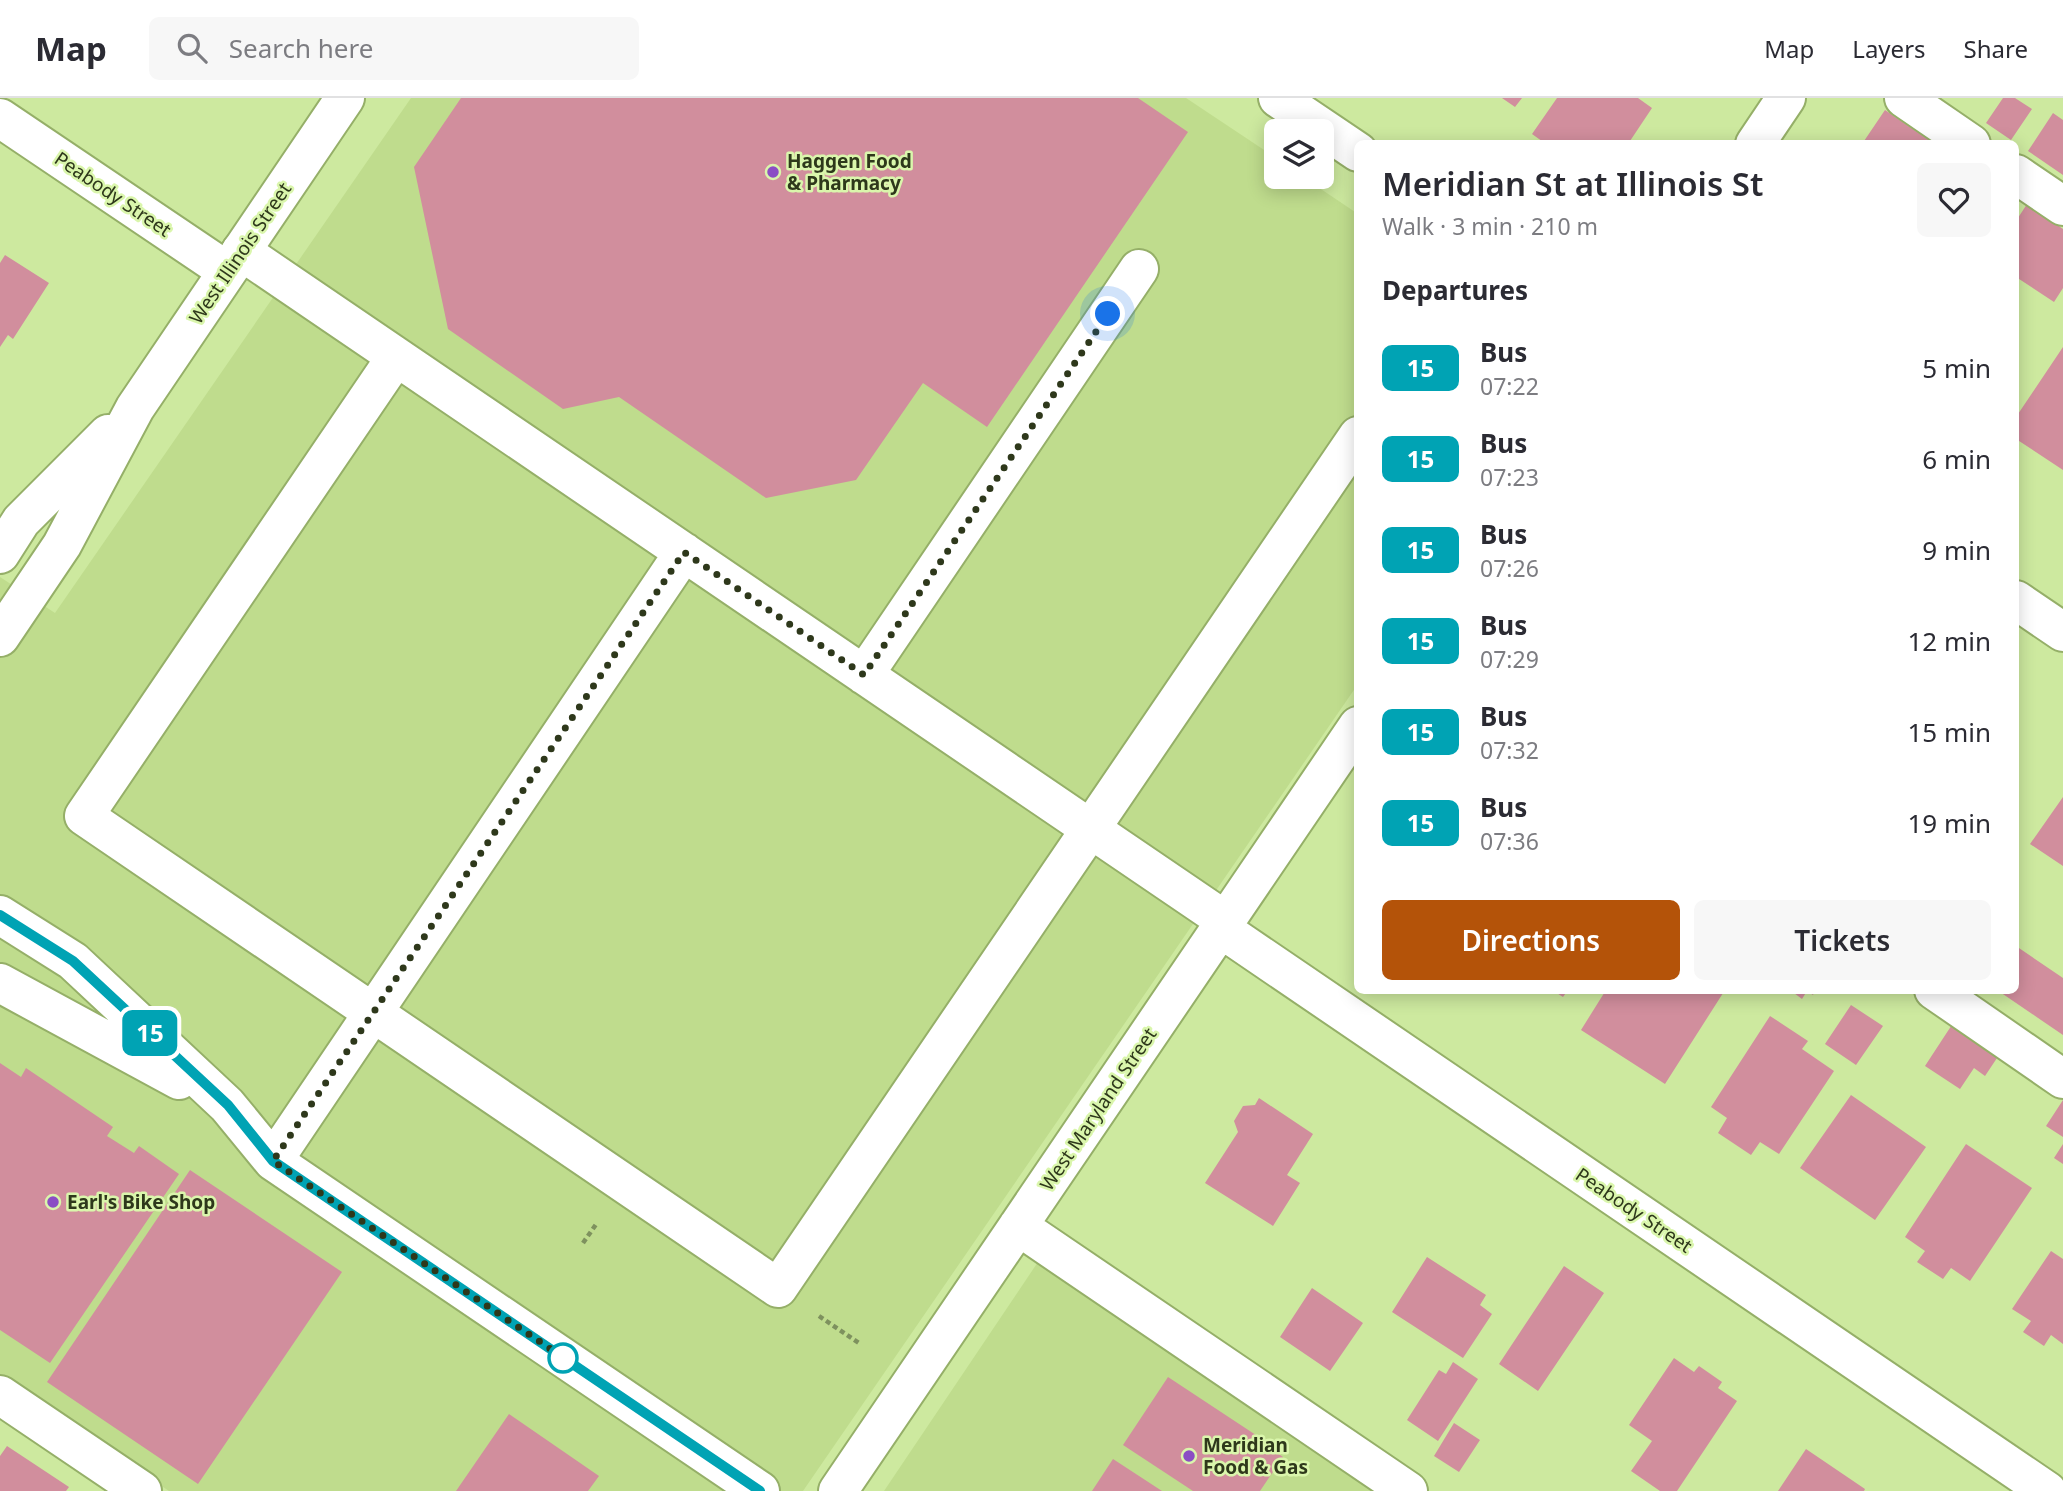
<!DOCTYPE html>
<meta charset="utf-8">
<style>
body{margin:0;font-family:"Noto Sans",sans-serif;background:#f7f7f7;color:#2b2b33;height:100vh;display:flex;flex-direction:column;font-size:26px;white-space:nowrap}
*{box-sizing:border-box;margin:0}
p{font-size:23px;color:#7c7c81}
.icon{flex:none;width:38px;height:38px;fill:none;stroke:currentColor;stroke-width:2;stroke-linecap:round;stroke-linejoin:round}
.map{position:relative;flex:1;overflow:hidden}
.sheet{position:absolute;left:1354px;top:42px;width:665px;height:854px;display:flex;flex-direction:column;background:#fff;border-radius:10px;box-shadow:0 4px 18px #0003}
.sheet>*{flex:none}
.badge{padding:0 14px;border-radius:10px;font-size:24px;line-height:46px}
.tools{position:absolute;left:1264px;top:21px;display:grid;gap:14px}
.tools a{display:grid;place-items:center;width:70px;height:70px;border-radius:10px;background:#fff;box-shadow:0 4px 18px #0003;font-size:35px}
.you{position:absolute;width:35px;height:35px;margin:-18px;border:5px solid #fff;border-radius:50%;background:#1a73e8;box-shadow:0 0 0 10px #1a73e833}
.map>.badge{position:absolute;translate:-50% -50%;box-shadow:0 0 0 4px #fff}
h2{padding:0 28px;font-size:26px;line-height:63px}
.round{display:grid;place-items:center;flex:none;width:74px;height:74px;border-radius:10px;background:#f7f7f7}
.headline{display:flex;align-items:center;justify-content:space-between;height:119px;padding:0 28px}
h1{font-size:33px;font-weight:600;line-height:52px}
.primary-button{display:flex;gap:14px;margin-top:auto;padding:14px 28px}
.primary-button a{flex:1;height:80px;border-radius:10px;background:#b45309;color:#fff;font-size:28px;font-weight:600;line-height:80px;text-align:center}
.primary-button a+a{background:#f7f7f7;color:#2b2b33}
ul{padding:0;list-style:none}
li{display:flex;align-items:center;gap:21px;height:91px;padding:0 28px}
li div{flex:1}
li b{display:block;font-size:26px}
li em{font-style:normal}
li .badge{min-width:77px;font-weight:700;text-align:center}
header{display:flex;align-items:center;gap:42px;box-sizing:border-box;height:98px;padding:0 35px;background:#fff;border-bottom:2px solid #e1e1e2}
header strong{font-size:33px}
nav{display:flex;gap:38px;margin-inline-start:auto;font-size:24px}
.search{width:490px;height:63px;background:#f7f7f7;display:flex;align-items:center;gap:18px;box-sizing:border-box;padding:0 24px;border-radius:10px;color:#7c7c81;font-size:26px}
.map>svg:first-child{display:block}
.built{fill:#bfdc8d}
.building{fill:#d18e9d}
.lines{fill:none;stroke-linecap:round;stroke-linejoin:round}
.minor-casing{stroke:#95af68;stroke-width:42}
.major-casing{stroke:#95af68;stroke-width:42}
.path{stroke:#7e915e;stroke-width:4.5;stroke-dasharray:5 3.5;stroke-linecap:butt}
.minor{stroke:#fff;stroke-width:38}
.major{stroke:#fff;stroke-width:38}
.line-casing{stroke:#fff;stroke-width:16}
.line{stroke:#00a3b4;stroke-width:10}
.walk{stroke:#2e381b;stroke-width:7;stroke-dasharray:0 12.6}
.poi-dot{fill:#8b4ec4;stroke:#daf6ac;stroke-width:2.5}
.stop-dot{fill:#fff;stroke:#00a3b4;stroke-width:3.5}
.labels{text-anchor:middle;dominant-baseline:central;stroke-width:5;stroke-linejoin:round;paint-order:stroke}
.poi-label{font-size:19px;font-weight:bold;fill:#2e381b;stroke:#daf6ac;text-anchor:start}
.street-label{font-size:19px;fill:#2e381b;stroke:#daf6ac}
</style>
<header>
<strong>Map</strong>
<div class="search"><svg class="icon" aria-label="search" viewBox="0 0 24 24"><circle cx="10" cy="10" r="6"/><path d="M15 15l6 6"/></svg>Search here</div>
<nav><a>Map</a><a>Layers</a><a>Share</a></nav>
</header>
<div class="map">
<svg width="2063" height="1393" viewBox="0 0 2063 1393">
<rect width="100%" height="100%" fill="#cde99f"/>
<path class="built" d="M 411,0 L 1186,0 L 1276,60 L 1276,79 L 1303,79 L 1358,116 L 1358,586 L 803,1393 L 169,1393 L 0,1279 L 0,479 L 55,515 Z
M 1040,1161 L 1383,1393 L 884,1393 Z"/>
<path class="building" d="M 461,0 L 1138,0 L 1188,34 L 987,329 L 923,285 L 856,382 L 766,400 L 619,299 L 563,311 L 448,231 L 414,69 Z
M 1502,0 L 1522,0 L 1515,9 Z
M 1557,0 L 1638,0 L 1652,10 L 1628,46 L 1546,46 L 1532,36 Z
M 2003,0 L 2015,0 L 2032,11 L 2011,42 L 1986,25 Z
M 1885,12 L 1935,46 L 1862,46 Z
M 2053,15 L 2063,22 L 2063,77 L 2028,53 Z
M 2027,106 L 2063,131 L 2063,190 L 2054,204 L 2016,179 L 2016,123 Z
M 5,157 L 49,185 L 13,241 L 8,237 L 0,249 L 0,165 Z
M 2063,249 L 2063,372 L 2016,341 L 2016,319 Z
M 2063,699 L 2063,768 L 2030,746 Z
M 2016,848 L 2063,880 L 2063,937 L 1997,892 L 2016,892 Z
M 1552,892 L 1568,892 L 1563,899 Z
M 1606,892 L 1725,892 L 1665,986 L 1581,932 Z
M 1790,892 L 1815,892 L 1813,897 L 1807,893 L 1802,901 Z
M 1851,907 L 1883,928 L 1856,967 L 1825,946 Z
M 1959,916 L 2005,948 L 1985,978 L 1974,970 L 1960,991 L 1925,968 Z
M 1770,918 L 1808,943 L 1802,951 L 1834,973 L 1779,1056 L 1760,1044 L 1751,1057 L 1718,1035 L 1727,1020 L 1711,1009 Z
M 0,965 L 21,979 L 26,970 L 113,1029 L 107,1038 L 134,1055 L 139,1048 L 179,1076 L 50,1265 L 0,1232 Z
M 1851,997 L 1926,1049 L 1875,1122 L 1800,1070 Z
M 1259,1000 L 1313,1036 L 1287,1077 L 1300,1085 L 1273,1128 L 1205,1085 L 1238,1034 L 1234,1023 L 1243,1008 L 1255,1007 Z
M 2063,1002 L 2063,1039 L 2046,1028 Z
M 1966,1046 L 2032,1090 L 1970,1183 L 1951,1170 L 1943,1181 L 1917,1164 L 1925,1153 L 1905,1139 Z
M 2063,1046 L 2063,1066 L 2054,1060 Z
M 190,1072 L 342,1174 L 198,1386 L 47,1284 Z
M 2051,1153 L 2063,1161 L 2063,1246 L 2051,1237 L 2044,1248 L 2023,1234 L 2031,1223 L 2012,1211 Z
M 1427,1159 L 1486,1197 L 1480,1207 L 1492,1216 L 1463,1260 L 1392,1214 Z
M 1564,1168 L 1604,1195 L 1538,1293 L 1499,1266 Z
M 1312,1190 L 1363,1225 L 1330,1273 L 1280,1239 Z
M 1674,1260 L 1694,1274 L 1699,1268 L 1722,1284 L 1718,1290 L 1737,1303 L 1677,1393 L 1660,1393 L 1631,1373 L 1652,1343 L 1629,1327 Z
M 1453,1264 L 1478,1281 L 1438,1343 L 1407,1322 L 1439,1272 L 1446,1276 Z
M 1168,1279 L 1271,1347 L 1270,1350 L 1283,1359 L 1260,1393 L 1193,1393 L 1123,1347 Z
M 509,1316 L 599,1378 L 588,1393 L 456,1393 Z
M 1454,1325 L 1480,1342 L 1459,1374 L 1434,1358 Z
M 7,1348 L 69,1389 L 66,1393 L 0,1393 L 0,1358 Z
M 1806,1351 L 1865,1391 L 1864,1393 L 1778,1393 Z
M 1113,1361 L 1162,1393 L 1092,1393 Z"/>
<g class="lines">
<g class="minor-casing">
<path id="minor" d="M 1278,0 L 1358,54
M 1904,0 L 1971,46
M 0,20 L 227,173
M 1755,46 L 1786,0
M 2016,76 L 2063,108
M 241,153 L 1226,823
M 396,259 L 84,718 L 778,1190 L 1358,338
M 2016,502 L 2063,534
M 864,577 L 1139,171
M 0,817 L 73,863 L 227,1007 L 273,1063 L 760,1393
M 1220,830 L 2047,1393
M 0,885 L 179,982
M 1934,892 L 2063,981
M 273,1063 L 684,454
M 1018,1128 L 1408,1393
M 0,1297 L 142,1393
M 838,1393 L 1358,628"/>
</g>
<g class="major-casing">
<path id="major" d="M 0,456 L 21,423 L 108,336
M 0,539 L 62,447 L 135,310 L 345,0"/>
</g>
<path class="path" d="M 583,1145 L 597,1125
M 819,1218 L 859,1245"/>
<use href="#minor" class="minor"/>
<use href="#major" class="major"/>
</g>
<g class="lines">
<g class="line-casing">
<path id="line" d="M 0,817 L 73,863 L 228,1007 L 273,1063 L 760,1393"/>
</g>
<use href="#line" class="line"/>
<path class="walk" d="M 563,1260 L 567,1262 L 273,1063 L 684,454 L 864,577 L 1108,216"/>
</g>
<g class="poi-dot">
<circle cx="773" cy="74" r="7"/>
<circle cx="53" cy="1104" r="7"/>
<circle cx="1189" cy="1358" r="7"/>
</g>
<circle class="stop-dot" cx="563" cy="1260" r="14"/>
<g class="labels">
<g class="poi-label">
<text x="787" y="63">Haggen Food<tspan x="787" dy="22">&amp; Pharmacy</tspan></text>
<text x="67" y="1104">Earl's Bike Shop</text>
<text x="1203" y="1347">Meridian<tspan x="1203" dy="22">Food &amp; Gas</tspan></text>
</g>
<g class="street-label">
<text transform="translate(113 96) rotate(34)">Peabody Street</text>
<text transform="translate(240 155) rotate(-56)">West Illinois Street</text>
<text transform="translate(1098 1011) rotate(-56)">West Maryland Street</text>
<text transform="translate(1634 1112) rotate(34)">Peabody Street</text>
</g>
</g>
</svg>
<div class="tools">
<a><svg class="icon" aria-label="layers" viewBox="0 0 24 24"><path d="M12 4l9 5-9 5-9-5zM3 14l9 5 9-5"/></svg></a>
</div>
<div class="you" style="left:1108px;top:216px"></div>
<b class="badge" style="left:150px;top:935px;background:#00a3b4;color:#fff">15</b>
<section class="sheet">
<div class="headline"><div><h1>Meridian St at Illinois St</h1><p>Walk · 3 min · 210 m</p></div><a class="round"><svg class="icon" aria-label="heart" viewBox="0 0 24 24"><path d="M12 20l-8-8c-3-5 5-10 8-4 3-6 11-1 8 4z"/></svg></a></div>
<h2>Departures</h2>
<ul>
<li><span class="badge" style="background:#00a3b4;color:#fff">15</span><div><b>Bus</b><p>07:22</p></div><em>5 min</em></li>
<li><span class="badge" style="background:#00a3b4;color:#fff">15</span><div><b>Bus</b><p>07:23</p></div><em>6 min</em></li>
<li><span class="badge" style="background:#00a3b4;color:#fff">15</span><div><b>Bus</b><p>07:26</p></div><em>9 min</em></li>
<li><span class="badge" style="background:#00a3b4;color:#fff">15</span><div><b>Bus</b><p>07:29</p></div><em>12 min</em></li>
<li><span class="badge" style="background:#00a3b4;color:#fff">15</span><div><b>Bus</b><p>07:32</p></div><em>15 min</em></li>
<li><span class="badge" style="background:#00a3b4;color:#fff">15</span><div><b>Bus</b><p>07:36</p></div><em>19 min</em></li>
</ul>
<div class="primary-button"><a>Directions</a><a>Tickets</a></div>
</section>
</div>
